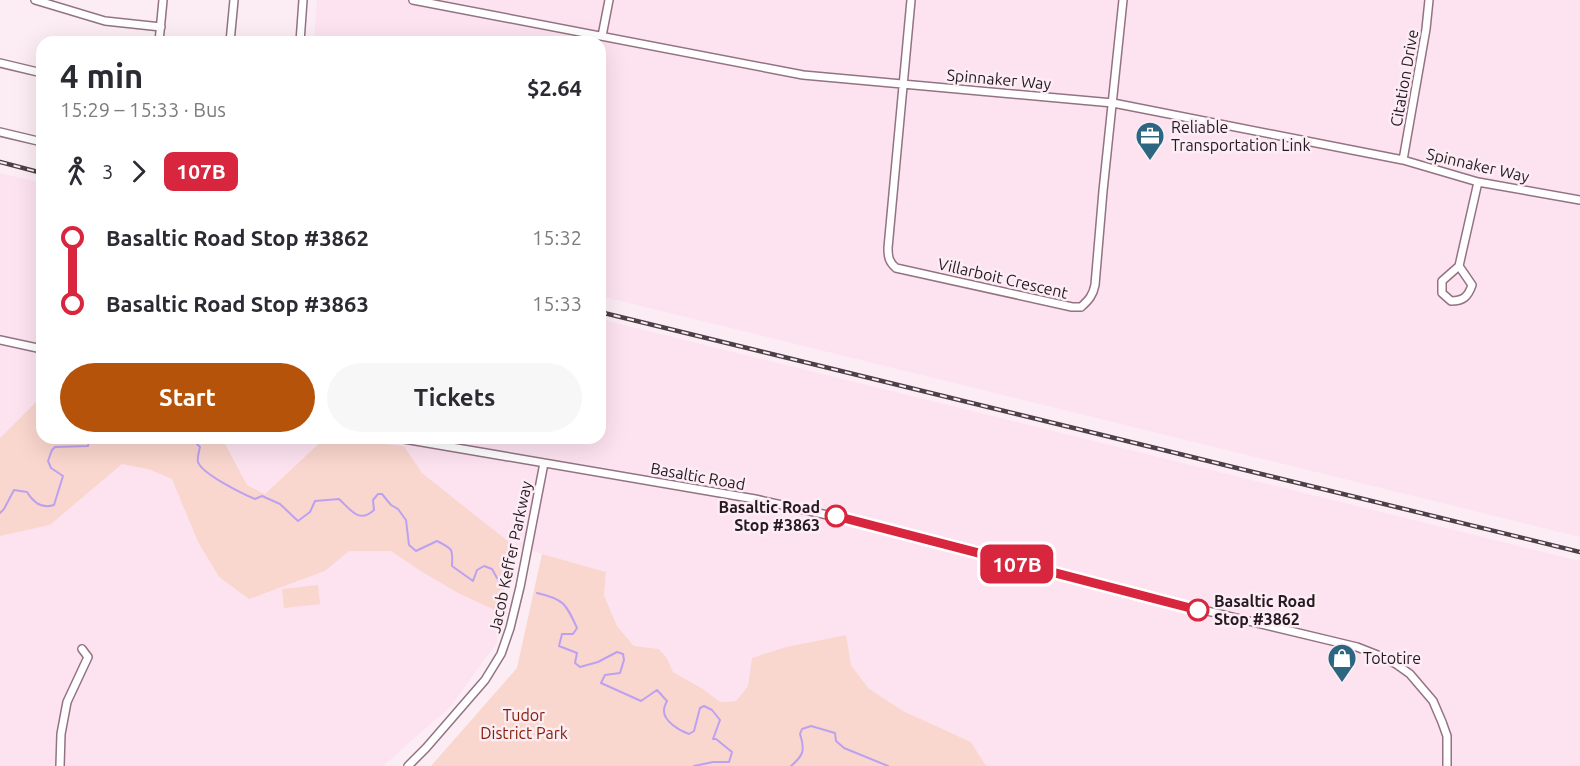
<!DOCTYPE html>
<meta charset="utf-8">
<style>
body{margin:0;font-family:Ubuntu,sans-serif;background:#f7f7f7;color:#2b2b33;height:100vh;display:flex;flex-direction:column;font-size:22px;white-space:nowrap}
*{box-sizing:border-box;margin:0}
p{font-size:20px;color:#7c7c81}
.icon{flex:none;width:33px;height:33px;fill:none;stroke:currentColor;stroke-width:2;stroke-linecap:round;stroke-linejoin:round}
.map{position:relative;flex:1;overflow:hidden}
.drawer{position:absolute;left:36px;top:36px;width:570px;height:408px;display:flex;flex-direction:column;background:#fff;border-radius:18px;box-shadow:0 6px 24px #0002}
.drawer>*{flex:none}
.badge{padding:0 12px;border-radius:9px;font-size:21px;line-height:39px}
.map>.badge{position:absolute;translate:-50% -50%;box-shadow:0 0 0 3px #fff}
.legs{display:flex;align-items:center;gap:9px;height:66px;padding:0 24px;font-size:20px}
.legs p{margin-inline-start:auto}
.headline{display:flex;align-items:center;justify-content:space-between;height:102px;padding:0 24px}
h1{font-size:33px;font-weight:700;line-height:45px}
.cta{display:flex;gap:12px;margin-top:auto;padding:12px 24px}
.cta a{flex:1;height:69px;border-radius:36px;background:#b45309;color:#fff;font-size:24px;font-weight:700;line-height:69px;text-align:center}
.cta a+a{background:#f7f7f7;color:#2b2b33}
ul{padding:0 24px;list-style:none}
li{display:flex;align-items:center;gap:21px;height:66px;font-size:22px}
li i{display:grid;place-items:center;width:9px;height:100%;margin:0 8px;background:currentColor}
li i::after{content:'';width:15px;height:15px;margin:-8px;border:4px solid;border-radius:50%;background:#fff}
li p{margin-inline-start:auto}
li:first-child i{background:linear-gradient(#0000 50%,currentColor 0)}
li:last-child i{background:linear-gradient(currentColor 50%,#0000 0)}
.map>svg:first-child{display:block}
.built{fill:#fde3f0}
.green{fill:#f9d6ce}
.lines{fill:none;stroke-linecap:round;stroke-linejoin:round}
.stream{stroke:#bda1f1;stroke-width:2}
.minor-casing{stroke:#937383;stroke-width:10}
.minor{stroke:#fff;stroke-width:7}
.rail-casing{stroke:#4c3f46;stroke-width:4.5}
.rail{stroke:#fcedf4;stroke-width:2;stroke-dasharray:7;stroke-linecap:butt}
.line-1-casing{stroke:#fff;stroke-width:14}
.line-1{stroke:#d7263d;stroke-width:9}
.stop-1-dot{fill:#fff;stroke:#d7263d;stroke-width:3}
.labels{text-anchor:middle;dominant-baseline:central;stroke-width:5;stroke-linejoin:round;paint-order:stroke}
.street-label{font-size:16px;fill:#261920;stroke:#fcedf4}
.poi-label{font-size:16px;fill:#261920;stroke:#fcedf4;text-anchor:start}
.stop-label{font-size:16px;font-weight:bold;fill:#261920;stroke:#fcedf4;text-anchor:end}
.park-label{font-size:16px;fill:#851b02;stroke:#fcedf4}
</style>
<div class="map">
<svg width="1580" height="766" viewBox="0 0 1580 766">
<rect width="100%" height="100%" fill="#fcedf4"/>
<path class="built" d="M 317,0 L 1580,0 L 1580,537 L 600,296 L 600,42 L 314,42 Z
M 0,173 L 42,183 L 42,396 L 0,438 Z
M 600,319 L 1580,561 L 1580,766 L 986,766 L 971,742 L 903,711 L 868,688 L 851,665 L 845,635 L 787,647 L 752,658 L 748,686 L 736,701 L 719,702 L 703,689 L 673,672 L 667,658 L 659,649 L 634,646 L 617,626 L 604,594 L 606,572 L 514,546 L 422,473 L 404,446 L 325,439 L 265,494 L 247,485 L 222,438 L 600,438 Z
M 122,464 L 151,470 L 172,478 L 198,542 L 219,577 L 249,599 L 325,571 L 349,551 L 392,551 L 422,572 L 458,593 L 499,612 L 497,643 L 450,707 L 383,766 L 0,766 L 0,536 L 50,525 Z"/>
<path class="green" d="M 42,396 L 42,438 L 222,438 L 247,485 L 265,494 L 325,438 L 404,446 L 422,473 L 514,546 L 499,612 L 458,593 L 422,572 L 391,551 L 349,551 L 325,571 L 249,599 L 219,577 L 198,542 L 172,479 L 151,470 L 122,464 L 50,525 L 0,536 L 0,438 Z
M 542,554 L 606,572 L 604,595 L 617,626 L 634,646 L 659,649 L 667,658 L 673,672 L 703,689 L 720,702 L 736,701 L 748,686 L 752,658 L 786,647 L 846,635 L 851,665 L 868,688 L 903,711 L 971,742 L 986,766 L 431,766 L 517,668 Z
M 318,585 L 320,604 L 284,608 L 282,589 Z"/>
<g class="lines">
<path class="stream" d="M 187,438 L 195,442 L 200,447 C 199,452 197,457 198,462 C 202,474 243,494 255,499 L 262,496 L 280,504 L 298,521 L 310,512 L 315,501 L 339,499 C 351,510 359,524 374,510 L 373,500 L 378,494 L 382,494 L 391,505 L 398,509 L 406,520 L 409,545 L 416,551 L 437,541 C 453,549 453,549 452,566 L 473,581 L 477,570 L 484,566 L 492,569 L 497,578 L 502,584
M 0,513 L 4,509 L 14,490 L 27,492 C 33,502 42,509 54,505 L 63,476 L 51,468 L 48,461 L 52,450 L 55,447 L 88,446 L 89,441 L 88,438
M 537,593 C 564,599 566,604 577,628 L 573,634 L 562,634 L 559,646 L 577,653 L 575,663 L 580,667 L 598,662 L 617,652 L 623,654 L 624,660 L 620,673 L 605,675 L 601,683 L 641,701 L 657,690 L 667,701 C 666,703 664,708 664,710 C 663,721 680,731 689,734 L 694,731 L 700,708 L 704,706 L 712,710 L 720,720 L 713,739 L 716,739 L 732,752 L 729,762 L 713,762 L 694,766
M 791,766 C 804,755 805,750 800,734 L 802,729 L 811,726 L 835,733 L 836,741 L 844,748 L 888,766"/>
<g class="minor-casing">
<path id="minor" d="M 35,0 L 105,21 L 161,27
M 413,0 L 803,75 L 1113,103 L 1403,160 L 1478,182 L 1580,200
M 911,0 L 888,248 C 888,257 889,262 896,268 L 1072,307 L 1081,307 C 1089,300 1093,295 1095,285 L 1103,191 L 1123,0
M 602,36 L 609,0
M 159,42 L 163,0
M 230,42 L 234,0
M 300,42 L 303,0
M 0,63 L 42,73
M 0,132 L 42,142
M 1403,160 L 1426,29 L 1429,0
M 1459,266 L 1472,285 C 1468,297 1463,301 1451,301 L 1442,293 L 1442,281 L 1459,266 L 1478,182
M 0,340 L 42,349
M 398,438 L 755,499 L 841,518 L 1112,588 L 1357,647 L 1385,658 L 1396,664 L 1410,674 L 1433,701 L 1442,722 L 1447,736 L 1447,766
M 60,766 L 61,734 L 67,702 L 88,657 L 82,649
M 408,766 L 426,748 L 485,680 L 501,654 L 510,628 L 520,587 L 544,463"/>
</g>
<use href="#minor" class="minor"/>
<g class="rail-casing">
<path id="rail" d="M 0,162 L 42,173
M 600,312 L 1580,552"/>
</g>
<use href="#rail" class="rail"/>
</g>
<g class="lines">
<g class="line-1-casing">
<path id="line-1" d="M 836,516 L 1198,610"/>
</g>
<use href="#line-1" class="line-1"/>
</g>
<defs>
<g id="office-pin" transform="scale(1.5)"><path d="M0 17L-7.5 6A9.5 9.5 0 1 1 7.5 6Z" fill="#2d6680" stroke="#fcedf4"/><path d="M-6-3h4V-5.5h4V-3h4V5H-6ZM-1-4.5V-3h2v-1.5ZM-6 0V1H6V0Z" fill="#fff"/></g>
<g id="shop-pin" transform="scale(1.5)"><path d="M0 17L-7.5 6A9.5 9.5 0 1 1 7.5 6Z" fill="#2d6680" stroke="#fcedf4"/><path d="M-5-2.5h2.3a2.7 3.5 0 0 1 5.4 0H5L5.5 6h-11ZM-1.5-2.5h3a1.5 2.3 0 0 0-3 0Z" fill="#fff"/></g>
</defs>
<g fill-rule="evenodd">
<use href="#office-pin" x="1150" y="136"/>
<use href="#shop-pin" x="1342" y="658"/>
</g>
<g class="stop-1-dot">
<circle cx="836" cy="516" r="10"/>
<circle cx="1198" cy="610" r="10"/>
</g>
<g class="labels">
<g class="street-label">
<text transform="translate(1404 78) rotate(-80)">Citation Drive</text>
<text transform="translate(999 79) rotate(5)">Spinnaker Way</text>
<text transform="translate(1478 165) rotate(13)">Spinnaker Way</text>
<text transform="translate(1003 278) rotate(13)">Villarboit Crescent</text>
<text transform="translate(698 476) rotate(10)">Basaltic Road</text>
<text transform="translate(510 557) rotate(-78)">Jacob Keffer Parkway</text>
</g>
<g class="poi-label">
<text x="1171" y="127">Reliable<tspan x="1171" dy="18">Transportation Link</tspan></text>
<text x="1363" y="658">Tototire</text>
</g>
<g class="stop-label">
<text x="820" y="507">Basaltic Road<tspan x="820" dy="18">Stop #3863</tspan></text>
<text x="1214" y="601" text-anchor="start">Basaltic Road<tspan x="1214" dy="18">Stop #3862</tspan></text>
</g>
<g class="park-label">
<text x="524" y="715">Tudor<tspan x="524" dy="18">District Park</tspan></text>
</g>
</g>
</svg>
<b class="badge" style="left:1017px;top:564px;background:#d7263d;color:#fff">107B</b>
<section class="drawer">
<div class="headline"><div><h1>4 min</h1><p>15:29 – 15:33 · Bus</p></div><b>$2.64</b></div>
<div class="legs"><svg class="icon" aria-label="walk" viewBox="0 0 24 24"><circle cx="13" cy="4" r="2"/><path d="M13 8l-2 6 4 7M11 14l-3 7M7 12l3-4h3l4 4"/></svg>3<svg class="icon" aria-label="forward" viewBox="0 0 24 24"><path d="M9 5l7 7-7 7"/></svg><b class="badge" style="background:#d7263d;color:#fff">107B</b></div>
<ul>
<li><i style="color:#d7263d"></i><b>Basaltic Road Stop #3862</b><p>15:32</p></li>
<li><i style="color:#d7263d"></i><b>Basaltic Road Stop #3863</b><p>15:33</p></li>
</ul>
<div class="cta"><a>Start</a><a>Tickets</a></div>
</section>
</div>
